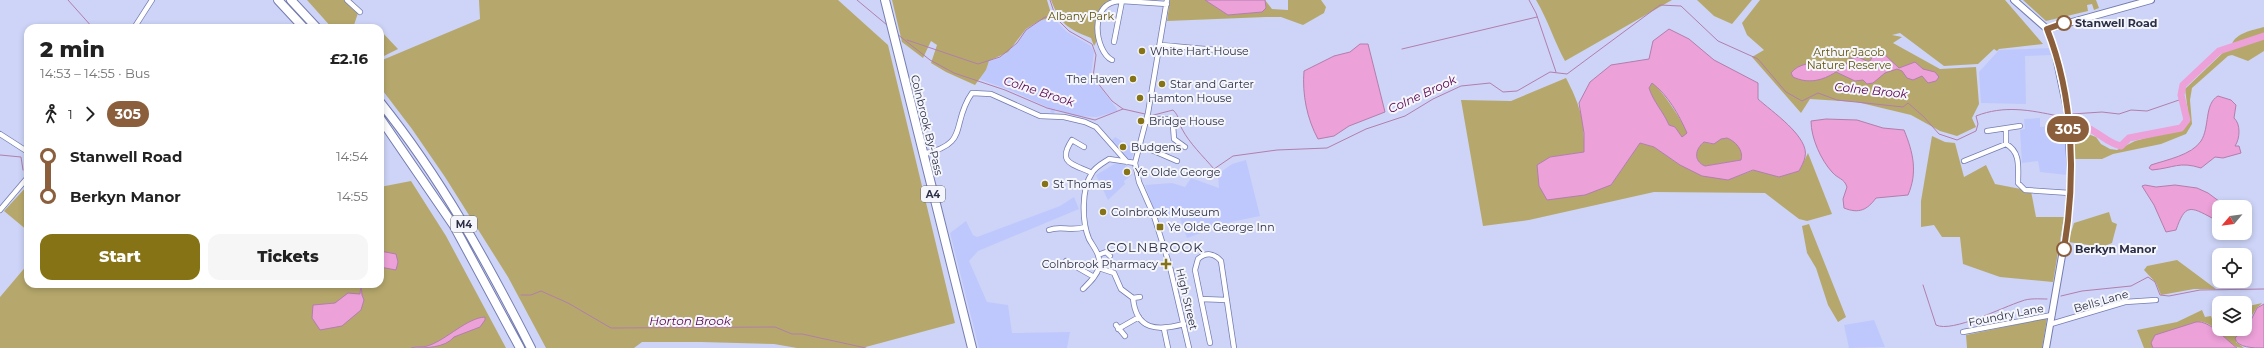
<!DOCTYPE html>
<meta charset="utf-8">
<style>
body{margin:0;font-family:Montserrat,sans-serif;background:#f6f6f6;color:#222;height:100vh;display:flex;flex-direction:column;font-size:15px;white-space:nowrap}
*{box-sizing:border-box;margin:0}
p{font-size:13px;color:#767676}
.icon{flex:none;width:22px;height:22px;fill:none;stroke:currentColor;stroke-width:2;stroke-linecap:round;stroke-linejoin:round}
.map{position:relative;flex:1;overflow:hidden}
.panel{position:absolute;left:24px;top:24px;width:360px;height:264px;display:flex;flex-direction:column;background:#fff;border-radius:12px;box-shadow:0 2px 6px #0003}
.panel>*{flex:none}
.badge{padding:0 8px;border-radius:13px;font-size:14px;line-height:26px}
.needle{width:26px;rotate:241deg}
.tools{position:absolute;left:2212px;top:200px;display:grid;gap:8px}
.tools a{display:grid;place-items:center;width:40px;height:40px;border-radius:8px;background:#fff;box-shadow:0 2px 6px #0003;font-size:20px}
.map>.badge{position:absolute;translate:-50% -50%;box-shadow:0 0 0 2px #fff}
.legs{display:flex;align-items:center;gap:6px;height:44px;padding:0 16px;font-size:13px}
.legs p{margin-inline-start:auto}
.head{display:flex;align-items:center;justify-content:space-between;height:68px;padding:0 16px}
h1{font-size:22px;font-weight:800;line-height:30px}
.cta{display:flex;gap:8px;margin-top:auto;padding:8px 16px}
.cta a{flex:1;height:46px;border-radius:12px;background:#867315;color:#fff;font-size:16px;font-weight:800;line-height:46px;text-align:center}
.cta a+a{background:#f6f6f6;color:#222}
ul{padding:0 16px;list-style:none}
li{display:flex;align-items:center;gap:14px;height:40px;font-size:15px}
li i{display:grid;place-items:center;width:6px;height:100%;margin:0 5px;background:currentColor}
li i::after{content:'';width:10px;height:10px;margin:-5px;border:3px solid;border-radius:50%;background:#fff}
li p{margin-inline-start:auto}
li:first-child i{background:linear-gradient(#0000 50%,currentColor 0)}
li:last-child i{background:linear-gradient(currentColor 50%,#0000 0)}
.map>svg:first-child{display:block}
.built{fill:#bfc8fc}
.green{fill:#b6a86c}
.water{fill:#eca1d8;stroke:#b27eac;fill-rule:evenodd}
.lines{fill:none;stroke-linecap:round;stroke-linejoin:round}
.stream{stroke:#b27eac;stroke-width:1}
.river{stroke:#eca1d8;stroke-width:7}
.street-casing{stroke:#747cb1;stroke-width:6}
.secondary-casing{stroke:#747cb1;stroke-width:8}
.highway-casing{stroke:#747cb1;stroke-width:10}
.street{stroke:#fff;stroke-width:4.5}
.secondary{stroke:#fff;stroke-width:6}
.highway{stroke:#fff;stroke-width:8}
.line-1-casing{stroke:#fff;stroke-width:9}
.line-1{stroke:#8b5e3c;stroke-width:6}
.stop-1-dot{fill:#fff;stroke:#8b5e3c;stroke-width:2}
.poi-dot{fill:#867315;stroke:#f5f6fc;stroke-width:1.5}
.labels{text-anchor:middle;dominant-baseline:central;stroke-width:4;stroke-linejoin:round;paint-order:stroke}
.shield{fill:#f5f6fc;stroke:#686a7c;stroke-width:1}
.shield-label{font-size:10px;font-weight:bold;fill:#2b2e45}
.park-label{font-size:11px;fill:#60510a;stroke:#f5f6fc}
.stop-label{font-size:11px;font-weight:bold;fill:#2b2e45;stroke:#f5f6fc;text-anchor:start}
.poi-label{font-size:11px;fill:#2b2e45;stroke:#f5f6fc;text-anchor:start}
.street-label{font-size:11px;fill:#2b2e45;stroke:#f5f6fc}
.water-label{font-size:12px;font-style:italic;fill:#5a004c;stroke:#f5f6fc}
.quarter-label{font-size:13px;letter-spacing:1px;fill:#2b2e45;stroke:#f5f6fc}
</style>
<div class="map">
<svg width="2264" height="348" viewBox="0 0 2264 348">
<rect width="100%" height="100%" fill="#cdd4f7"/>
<path class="built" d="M 1052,17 L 1067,32 L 1091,46 L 1094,52 L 1091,75 L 1117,109 L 1117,111 L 1097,117 L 1075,116 L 1055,109 L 1054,114 L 1050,112 L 1051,109 L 1012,91 L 979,79 L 986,70 L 989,61 L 1000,58 L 1018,42 L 1026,29 L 1039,21 Z
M 2051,48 L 2052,55 L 2025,56 L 2026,104 L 1981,103 L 1979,72 L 1999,50 Z
M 2040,118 L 2040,127 L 2065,124 L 2067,175 L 2040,172 L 2038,161 L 2022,163 L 2020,130 L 2025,129 L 2024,119 Z
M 1115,137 L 1135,149 L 1131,160 L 1128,160 L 1110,142 Z
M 1246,160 L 1260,216 L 1231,222 L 1187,238 L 1178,213 L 1157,219 L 1145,185 L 1172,183 L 1185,187 L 1191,178 L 1219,188 L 1218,174 L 1232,164 Z
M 1116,163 L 1125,165 L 1132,175 L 1124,181 L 1125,184 L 1108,200 L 1096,175 Z
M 1074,197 L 1079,209 L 978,251 L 969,261 L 987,302 L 1008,305 L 1012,333 L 1070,332 L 1067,348 L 979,348 L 950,233 L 966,221 L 973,235 L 977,237 L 1060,206 Z
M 1874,320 L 1885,347 L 1849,348 L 1844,325 Z"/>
<path class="green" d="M 307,0 L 345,0 L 358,13 L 353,28 L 332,28 Z
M 479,0 L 838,0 L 888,45 L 955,323 L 862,348 L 797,348 L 774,344 L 701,342 L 642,342 L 634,348 L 546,348 L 508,277 L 445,177 L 412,129 L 380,87 L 380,61 L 480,19 Z
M 892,0 L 1047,0 L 1052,17 L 1039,21 L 1026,29 L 1008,52 L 989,61 L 986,70 L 975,85 L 946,72 L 931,63 L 937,45 L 931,41 L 923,58 L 902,42 Z
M 1051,0 L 1111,0 C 1093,10 1098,16 1098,34 C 1098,38 1096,43 1094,46 L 1091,38 C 1068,29 1060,24 1051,0 Z
M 1170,0 L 1205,0 L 1228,15 L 1262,12 L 1266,8 L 1265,0 L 1272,9 L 1288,10 L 1288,0 L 1321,0 L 1326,7 L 1324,13 L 1303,25 L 1281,17 L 1266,17 L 1167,21 Z
M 1536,0 L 1672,0 L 1565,61 C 1554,41 1548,20 1536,0 Z
M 1697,0 L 1752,0 L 1732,24 L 1714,16 Z
M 1760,0 L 2005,0 L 2043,44 L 1999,49 L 1997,51 L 1994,49 L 1978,64 L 1944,66 L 1900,33 L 1892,35 L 1902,37 L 1893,43 L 1940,69 L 1976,67 L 1979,104 L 1972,118 L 1976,127 L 1957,136 L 1940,131 L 1911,115 L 1857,102 L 1810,99 L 1801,113 L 1752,57 L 1764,50 L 1747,35 L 1742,23 Z
M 2023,0 L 2096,0 L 2099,8 L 2094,10 L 2092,4 L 2087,5 L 2088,11 L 2046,21 Z
M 2264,27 L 2264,51 L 2248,61 L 2232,55 L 2228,56 L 2192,88 L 2190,100 L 2192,124 L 2186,134 L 2161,144 L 2113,154 L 2102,159 L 2075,159 L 2072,128 L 2096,137 L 2101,144 L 2110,149 L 2117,150 L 2135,141 L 2184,128 L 2189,119 L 2185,89 L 2232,44 C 2236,33 2253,30 2264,27 Z
M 380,30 L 398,49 L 380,58 Z
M 1566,78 C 1580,105 1585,121 1584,152 L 1550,157 L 1611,185 L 1640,143 L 1654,147 L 1680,165 L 1728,180 L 1754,170 L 1779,177 L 1799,171 L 1808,153 L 1832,214 L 1807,221 L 1799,219 L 1765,193 L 1654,192 L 1529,220 L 1483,226 L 1461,100 L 1511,101 Z
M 1652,82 C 1667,97 1678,115 1688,133 L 1682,138 L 1675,127 L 1669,125 C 1663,111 1654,103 1649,88 Z
M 1932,136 L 1945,142 L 1955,143 L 1964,177 L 1986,165 L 1995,184 L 2031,191 L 2036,217 L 2064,217 L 2053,282 L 2000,277 L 1963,264 L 1960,237 L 1942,237 L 1934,225 L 1921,227 L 1921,201 Z
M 1727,138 C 1736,141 1744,150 1741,160 L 1705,166 C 1693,161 1695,149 1704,142 L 1712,144 L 1721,139 Z
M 411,181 L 446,236 L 506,348 L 0,348 L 0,297 L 28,264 L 28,284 L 380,284 L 380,187 Z
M 28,185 L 28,231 L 4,211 Z
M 2109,212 L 2112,222 L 2117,224 L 2112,243 L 2102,247 L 2068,242 L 2074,223 Z
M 1809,224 L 1846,317 L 1838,322 L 1828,305 L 1816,268 L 1807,253 L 1802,226 Z
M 2177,260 L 2216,289 L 2194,289 L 2161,295 L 2156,283 L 2144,270 L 2147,266 Z
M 2262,303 C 2261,305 2258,306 2256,309 C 2249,319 2248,328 2238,335 L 2236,342 L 2244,348 C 2234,348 2230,343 2223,337 C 2218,331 2211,324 2203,322 C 2190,320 2164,338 2152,344 L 2153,348 L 2144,348 L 2137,330 L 2177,322 L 2202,310 L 2205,317 L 2211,316 L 2213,322 L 2219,325 L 2219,329 L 2245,329 L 2245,310 L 2249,309 L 2249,306 Z
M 2047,318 L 2042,348 L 1967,348 L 1966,335 Z"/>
<path class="water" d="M 1205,0 L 1265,0 L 1266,8 L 1262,12 L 1228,15 Z
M 1669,29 L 1689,39 L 1714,60 L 1758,83 L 1758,99 C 1771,111 1810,137 1805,157 C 1804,162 1801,167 1799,171 L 1779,177 L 1753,170 L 1728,180 L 1702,176 L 1680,165 L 1654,147 L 1640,143 L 1611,185 L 1585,195 L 1547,200 L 1539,186 L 1537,165 L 1550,157 L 1584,152 L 1584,133 L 1579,103 L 1590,82 L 1611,65 L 1649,59 L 1653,41 ZM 1652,83 C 1668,95 1679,115 1687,133 L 1682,137 L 1675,127 L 1669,125 C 1663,111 1654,103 1649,88 ZM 1727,138 C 1735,141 1744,150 1741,160 L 1705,166 C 1693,161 1695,149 1704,142 L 1714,144 L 1721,139 Z
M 1360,44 L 1368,44 L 1385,112 L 1349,126 L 1334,136 L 1318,139 C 1307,119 1302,94 1304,71 L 1334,56 L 1350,52 Z
M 1883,53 L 1899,68 L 1915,62 L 1923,69 L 1935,72 L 1939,77 L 1936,81 L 1928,83 L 1922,76 L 1913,80 L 1907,78 L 1902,71 L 1897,69 L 1885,73 L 1873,83 L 1867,84 L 1863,80 L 1855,81 L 1836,72 C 1822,81 1808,84 1793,77 L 1791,73 C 1798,63 1814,63 1825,61 L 1836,71 L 1844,68 L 1849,59 L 1858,57 L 1869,62 L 1874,55 Z
M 2218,96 L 2231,100 L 2236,105 L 2234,118 C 2241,124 2240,139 2235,146 L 2239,146 L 2241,153 L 2223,158 L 2215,157 L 2201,168 C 2179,161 2174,168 2152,170 L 2149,168 L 2151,165 C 2166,160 2192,155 2201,141 C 2210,127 2204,104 2218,96 Z
M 1826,119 L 1857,120 L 1883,128 L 1904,130 C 1913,152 1918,172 1908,195 L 1876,198 C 1867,210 1859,214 1844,208 L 1843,199 L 1847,187 C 1844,178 1838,179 1832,172 C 1821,160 1811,138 1811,121 Z
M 2145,185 L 2156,187 L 2175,185 L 2197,188 L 2208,193 L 2227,207 L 2219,207 L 2219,214 L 2212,218 C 2190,206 2185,204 2176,230 L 2166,232 L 2154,205 L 2142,186 Z
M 380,251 L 396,254 L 398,262 L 396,270 L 380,267 Z
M 361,284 L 362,295 L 364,300 L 361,310 L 342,326 L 320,330 L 312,318 L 313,305 L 335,303 L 348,293 L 360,294 Z
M 2264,304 L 2264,348 C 2254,348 2237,348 2235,338 L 2248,326 L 2257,308 Z
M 485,317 L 485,320 L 480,327 L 454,337 C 445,348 426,348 411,348 C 417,346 424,348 430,345 C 447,339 467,318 485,317 Z
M 2196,322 C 2210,320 2226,340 2237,348 L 2153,348 L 2151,343 L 2155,335 Z"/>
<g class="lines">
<path class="stream" d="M 68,0 L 93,28
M 857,0 L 887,25
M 1050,0 L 1056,18 L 1069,31 L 1092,44 L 1096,55 L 1093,77 L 1112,101 L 1123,109
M 1529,0 L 1536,13 L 1556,72
M 897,34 L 930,60 L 954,73 L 1005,90 L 1047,108 L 1095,120 L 1123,109 L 1145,114
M 907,40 L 978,64 L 1000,57 L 1017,43 L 1026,30 L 1045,17 L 1056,18
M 1402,49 L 1537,17
M 2072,114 L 2102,112 L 2119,114 L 2131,110 L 2147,111 L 2182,99
M 1150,116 L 1173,110 C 1180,117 1178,121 1182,129 C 1190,144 1203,156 1214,169 L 1233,156 L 1277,150 L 1327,148 L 1366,129 L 1405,116 L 1433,99 L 1461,86 L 1490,83 L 1503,92 L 1517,91 L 1550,72 L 1567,74 L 1660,5 L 1681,6 L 1718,41 L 1758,59 L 1786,92 L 1802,101 L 1818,93 L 1837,100 L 1903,107 L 1908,103 L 1924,117 L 1939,134 L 1957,140 L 1976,131 L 1978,124 L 1976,116 C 2004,105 2030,110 2058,116 L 2062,123 L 2064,124
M 2059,116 L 2064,114
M 0,155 L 21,157 L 23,170
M 1923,285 L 1936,325 C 1952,333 2003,307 2022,301 C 2029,298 2039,299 2047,299
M 521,295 L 531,295 L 541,291 L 568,303 L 611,328 L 775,327 L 792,334 L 802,334 L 866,348
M 2061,296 L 2082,291 L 2131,286 L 2148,277 L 2155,282 L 2160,295 L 2169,296 L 2200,290 L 2264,289"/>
<path class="river" d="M 2073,125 C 2093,124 2104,143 2121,146 L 2129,138 L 2181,128 L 2187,120 L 2181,95 L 2183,85 L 2219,51 L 2264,36"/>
<g class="street-casing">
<path id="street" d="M 347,0 L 360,12
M 1167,0 L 1148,113 L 1135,163 L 1139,182 L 1154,216 L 1170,267 L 1189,348
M 134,28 L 152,0
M 1114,42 L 1122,1 L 1167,4
M 1160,45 C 1188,47 1212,51 1239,50
M 1112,60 C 1095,52 1087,0 1122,1
M 1146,122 L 1158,119 L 1167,119 L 1173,125 L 1174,139 L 1185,147
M 2006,129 L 2006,144
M 1987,131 L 2020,126
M 0,134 L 28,152
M 1140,145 L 1177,161
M 1084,147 L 1072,140 C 1056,164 1074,164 1092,173
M 923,154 C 971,144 950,124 972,93 L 991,94 L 1040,116 L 1064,117 L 1085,122 L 1096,127 L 1127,162
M 1964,161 L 2006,144 C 2021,152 2018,168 2018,183 L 2025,190 L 2070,193
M 0,210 L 28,177
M 1049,230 C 1061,225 1070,232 1085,227
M 1098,255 L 1106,252 L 1110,256
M 1066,261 L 1094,277
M 1099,268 L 1114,273 L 1121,289 L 1133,298 C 1136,331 1158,331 1184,324
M 1083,289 C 1089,283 1097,276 1099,267 C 1101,255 1094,248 1089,239 C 1082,222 1081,189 1092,173 C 1095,167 1103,163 1109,159 L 1135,163
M 1133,298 L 1140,297
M 1201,299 L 1227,300
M 2051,324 L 2125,302 L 2156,300
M 1116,325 L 1125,336
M 1118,329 L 1139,317
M 1164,329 L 1168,348
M 1963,332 L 2052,315
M 1210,343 L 1195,270 L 1198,259 C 1206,252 1214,253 1221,261 L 1234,348"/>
</g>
<g class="secondary-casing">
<path id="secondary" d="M 2014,0 L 2047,29 L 2055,52 L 2067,109 L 2071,174 L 2068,221 L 2046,348
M 2047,29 L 2151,0"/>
</g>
<g class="highway-casing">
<path id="highway" d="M 278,0 L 304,28
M 291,0 L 317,28
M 885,0 L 972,348
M 380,102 C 441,178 487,262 531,348
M 380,118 L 454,226 L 520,348"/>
</g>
<use href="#street" class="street"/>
<use href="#secondary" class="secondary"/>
<use href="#highway" class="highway"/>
</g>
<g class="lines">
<g class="line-1-casing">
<path id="line-1" d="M 2064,249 C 2076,177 2074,97 2047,29 L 2064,23"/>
</g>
<use href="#line-1" class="line-1"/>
</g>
<g class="stop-1-dot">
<circle cx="2064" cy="23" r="7"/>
<circle cx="2064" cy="249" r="7"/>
</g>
<g class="poi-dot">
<circle cx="1142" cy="51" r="4"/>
<circle cx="1133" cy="79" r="4"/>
<circle cx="1162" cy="84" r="4"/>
<circle cx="1140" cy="98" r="4"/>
<circle cx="1141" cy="121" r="4"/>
<circle cx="1123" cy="147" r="4"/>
<circle cx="1127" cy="172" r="4"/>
<circle cx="1045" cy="184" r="4"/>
<circle cx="1103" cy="212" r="4"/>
<rect x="1156" y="223" width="8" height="8" rx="2"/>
<path d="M1164 258h4v4h4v4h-4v4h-4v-4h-4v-4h4z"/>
</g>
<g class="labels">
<g class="shield">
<rect x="921" y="186" width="24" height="16" rx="3"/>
<rect x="451" y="216" width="26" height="16" rx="3"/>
</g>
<g class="shield-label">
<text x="933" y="194">A4</text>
<text x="464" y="224">M4</text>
</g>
<g class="park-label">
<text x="1081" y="16">Albany Park</text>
<text x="1849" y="52">Arthur Jacob<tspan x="1849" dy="13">Nature Reserve</tspan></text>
</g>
<g class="stop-label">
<text x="2075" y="23">Stanwell Road</text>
<text x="2075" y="249">Berkyn Manor</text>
</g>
<g class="poi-label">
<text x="1150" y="51">White Hart House</text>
<text x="1125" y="79" text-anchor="end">The Haven</text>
<text x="1170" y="84">Star and Garter</text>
<text x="1148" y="98">Hamton House</text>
<text x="1149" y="121">Bridge House</text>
<text x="1131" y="147">Budgens</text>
<text x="1135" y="172">Ye Olde George</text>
<text x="1053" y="184">St Thomas</text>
<text x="1111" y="212">Colnbrook Museum</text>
<text x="1168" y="227">Ye Olde George Inn</text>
<text x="1158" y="264" text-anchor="end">Colnbrook Pharmacy</text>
</g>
<g class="street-label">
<text transform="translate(927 125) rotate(76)">Colnbrook By-Pass</text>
<text transform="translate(1187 299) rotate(77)">High Street</text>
<text transform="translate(2101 301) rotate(-16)">Bells Lane</text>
<text transform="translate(2006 315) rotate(-11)">Foundry Lane</text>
</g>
<g class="water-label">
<text transform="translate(1871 90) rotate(6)">Colne Brook</text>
<text transform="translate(1039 91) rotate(18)">Colne Brook</text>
<text transform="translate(1422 94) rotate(-25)">Colne Brook</text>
<text x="690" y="320">Horton Brook</text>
</g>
<g class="quarter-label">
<text x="1155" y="247">COLNBROOK</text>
</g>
</g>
</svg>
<div class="tools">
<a><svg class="needle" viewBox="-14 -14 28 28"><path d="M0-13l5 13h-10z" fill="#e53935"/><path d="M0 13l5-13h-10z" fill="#767676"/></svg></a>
<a><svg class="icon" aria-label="locate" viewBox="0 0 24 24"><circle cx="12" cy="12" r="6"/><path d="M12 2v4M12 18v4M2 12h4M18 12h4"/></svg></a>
<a><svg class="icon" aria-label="layers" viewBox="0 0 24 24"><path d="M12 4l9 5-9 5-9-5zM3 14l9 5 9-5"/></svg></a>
</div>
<b class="badge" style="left:2068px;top:129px;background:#8b5e3c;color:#fff">305</b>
<section class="panel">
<div class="head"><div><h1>2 min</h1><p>14:53 – 14:55 · Bus</p></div><b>£2.16</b></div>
<div class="legs"><svg class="icon" aria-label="walk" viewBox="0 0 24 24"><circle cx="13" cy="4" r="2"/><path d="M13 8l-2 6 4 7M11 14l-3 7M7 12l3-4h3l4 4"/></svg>1<svg class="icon" aria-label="forward" viewBox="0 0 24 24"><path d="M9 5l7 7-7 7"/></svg><b class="badge" style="background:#8b5e3c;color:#fff">305</b></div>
<ul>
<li><i style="color:#8b5e3c"></i><b>Stanwell Road</b><p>14:54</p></li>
<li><i style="color:#8b5e3c"></i><b>Berkyn Manor</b><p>14:55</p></li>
</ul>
<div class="cta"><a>Start</a><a>Tickets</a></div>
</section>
</div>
